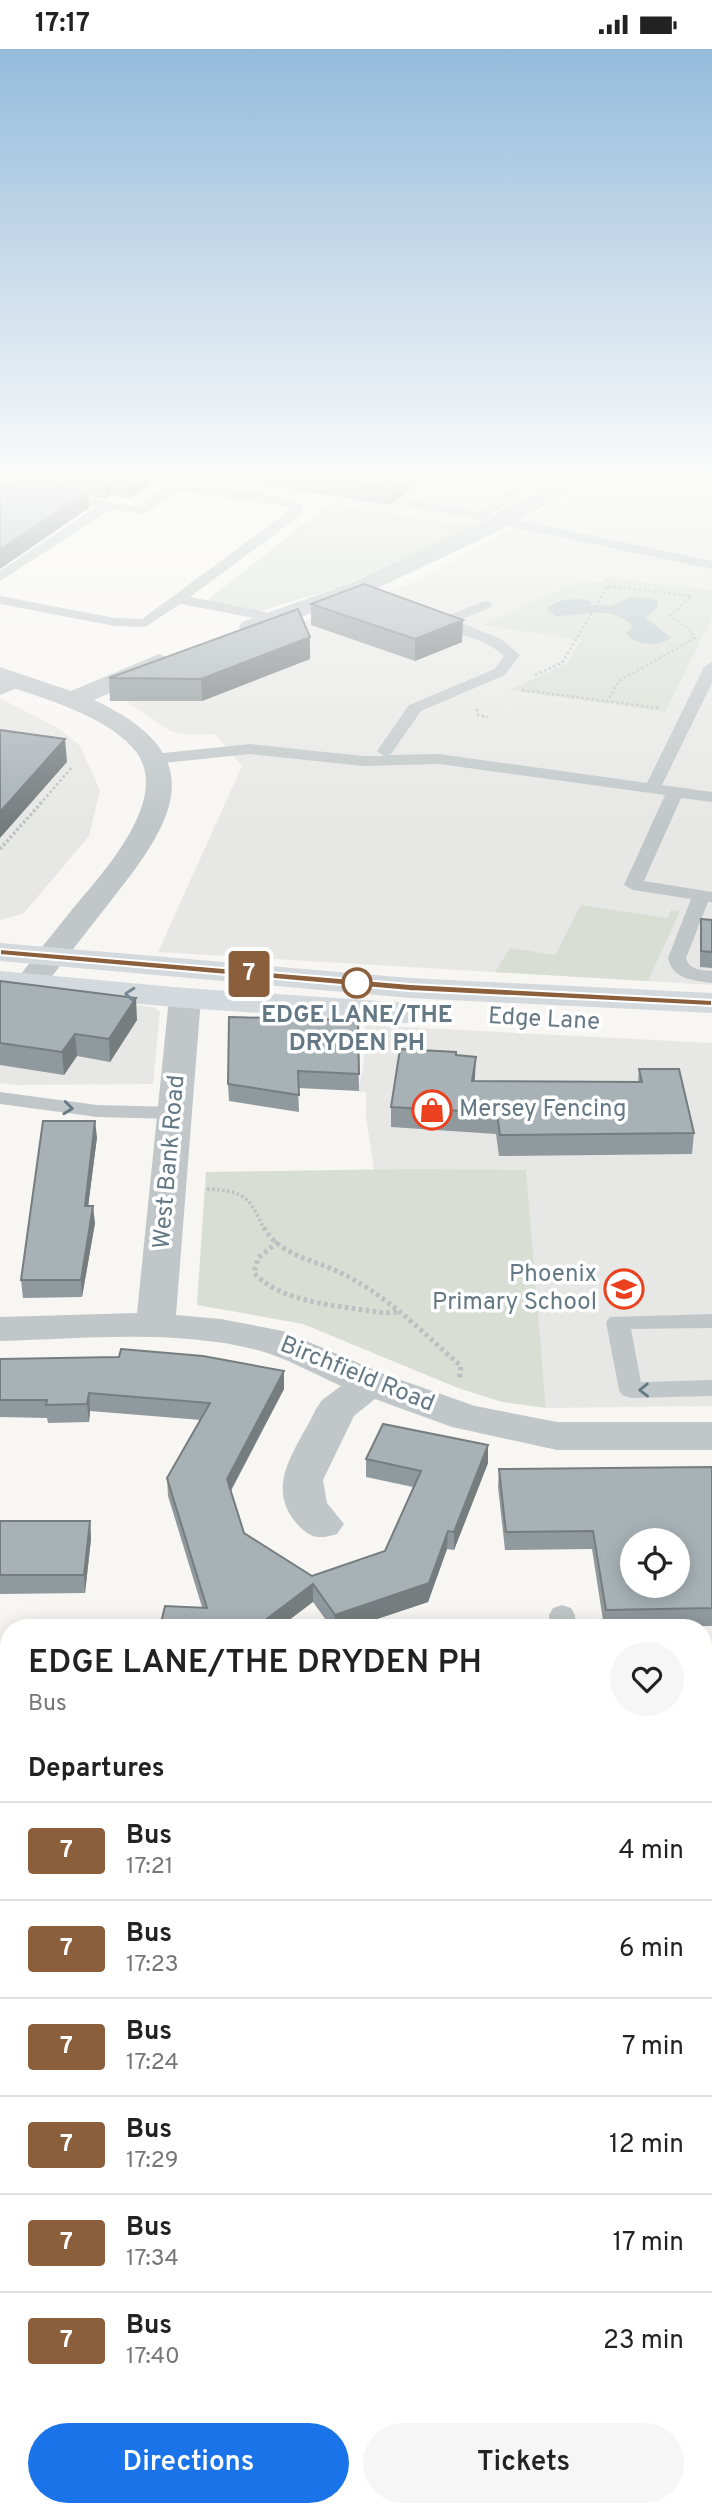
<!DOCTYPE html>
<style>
body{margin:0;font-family:Overpass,sans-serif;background:#f6f6f6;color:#222;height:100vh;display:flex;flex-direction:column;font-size:26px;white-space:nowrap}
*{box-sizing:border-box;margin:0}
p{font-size:23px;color:#767676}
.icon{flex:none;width:38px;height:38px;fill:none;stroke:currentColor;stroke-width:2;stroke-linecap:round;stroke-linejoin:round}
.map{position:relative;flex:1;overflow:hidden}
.side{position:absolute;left:0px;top:1570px;width:712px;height:898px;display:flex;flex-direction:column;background:#fff;border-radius:28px 28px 0 0;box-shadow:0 4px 18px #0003}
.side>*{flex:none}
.badge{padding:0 14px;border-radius:5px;font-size:24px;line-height:46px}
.controls{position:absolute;left:620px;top:1479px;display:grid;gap:14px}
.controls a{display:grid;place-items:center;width:70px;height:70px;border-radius:50%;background:#fff;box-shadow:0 4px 18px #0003;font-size:35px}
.map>.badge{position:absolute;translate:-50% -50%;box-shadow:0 0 0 4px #fff}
h2{padding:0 28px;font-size:26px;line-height:63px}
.round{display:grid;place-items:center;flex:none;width:74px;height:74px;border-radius:37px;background:#f6f6f6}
.summary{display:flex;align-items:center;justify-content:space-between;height:119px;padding:0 28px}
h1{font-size:33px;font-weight:600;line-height:52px}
.action{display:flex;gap:14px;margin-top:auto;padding:14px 28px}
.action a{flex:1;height:80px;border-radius:42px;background:#1a73e8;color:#fff;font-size:28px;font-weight:600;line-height:80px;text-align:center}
.action a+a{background:#f6f6f6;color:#222}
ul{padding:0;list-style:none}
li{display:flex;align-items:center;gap:21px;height:98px;padding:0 28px;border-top:2px solid #e0e0e0}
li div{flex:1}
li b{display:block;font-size:26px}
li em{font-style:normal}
li .badge{min-width:77px;font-weight:700;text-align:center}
.status{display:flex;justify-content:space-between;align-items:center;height:49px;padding:0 35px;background:#fff;direction:ltr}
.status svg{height:19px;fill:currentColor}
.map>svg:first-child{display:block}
.built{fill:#e7e8e6}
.green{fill:#d8ded4}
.water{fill:#b7c6c8}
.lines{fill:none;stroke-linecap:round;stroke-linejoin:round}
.path-far3{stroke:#bdc0c2;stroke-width:2.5;stroke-dasharray:2.5 2.5;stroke-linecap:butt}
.path-far2{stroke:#bdc0c2;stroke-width:3.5;stroke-dasharray:2.5 2.5;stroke-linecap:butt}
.path-far1{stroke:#bdc0c2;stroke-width:5;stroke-dasharray:3.5 3.5;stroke-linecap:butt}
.path{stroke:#bdc0c2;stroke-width:6;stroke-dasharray:5 5;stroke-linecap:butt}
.lane{fill:#c1c7c9;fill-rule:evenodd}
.street{fill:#c1c7c9;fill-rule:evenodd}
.highway{fill:#d4d9dd;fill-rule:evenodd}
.wall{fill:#90999d}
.shaded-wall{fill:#767d7f}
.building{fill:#a8b2b6;stroke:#767d7f;stroke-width:2;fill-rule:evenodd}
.oneway{stroke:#758792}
.oneway2{stroke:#647985}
.line{fill:#8b5e3c;stroke:#fff;stroke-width:2}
.stop-dot{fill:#fff;stroke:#8b5e3c;stroke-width:3.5}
.labels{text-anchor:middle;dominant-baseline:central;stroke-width:7;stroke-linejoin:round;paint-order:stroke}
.stop-label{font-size:24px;font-weight:bold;fill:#647985;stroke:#fff}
.street-label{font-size:24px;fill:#647985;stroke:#fff}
.poi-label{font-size:24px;fill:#647985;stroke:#fff;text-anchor:start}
</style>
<div class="status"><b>17:17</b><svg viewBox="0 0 49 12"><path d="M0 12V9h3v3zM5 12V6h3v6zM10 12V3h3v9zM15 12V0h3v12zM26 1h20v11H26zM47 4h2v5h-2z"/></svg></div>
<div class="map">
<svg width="712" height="2467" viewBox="0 0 712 2467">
<rect width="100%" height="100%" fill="#f7f6f3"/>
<path class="built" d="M 171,429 L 554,429 L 473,478 Z
M 595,429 L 712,429 L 712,936 L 158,903 L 242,717 L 215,685 L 191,686 L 170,682 L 128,654 L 130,639 L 144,629 L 412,534 L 514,478 Z
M 0,649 L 60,680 L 80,697 L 100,741 L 89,787 L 23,865 L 0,871 Z
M 0,941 L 153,958 L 160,963 L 153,1035 L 18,1036 L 0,1034 Z
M 365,976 L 712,994 L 712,1357 L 546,1359 L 535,1233 L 409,1120 L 374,1121 L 366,1067 L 366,1043 L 358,1043 L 363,1018 Z"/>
<path class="green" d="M 329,455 L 473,478 L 343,537 L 261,562 L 205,553 Z
M 605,529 L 712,541 L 712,569 L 665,663 L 509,641 L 566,615 L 581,591 L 482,576 L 576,534 L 603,533 Z
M 581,856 L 667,869 L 671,861 L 680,862 L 648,932 L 495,923 L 510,899 L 555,906 Z
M 409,1120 L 526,1121 L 546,1359 L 502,1353 L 458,1339 L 303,1275 L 197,1256 L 206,1123 Z"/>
<path class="water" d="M 631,548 L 649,549 L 658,553 L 658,558 L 646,569 L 671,589 C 658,598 636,597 626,584 L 632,577 C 614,555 578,567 555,567 L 547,560 C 558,549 577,548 591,553 L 590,556 L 611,557 Z"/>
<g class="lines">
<path class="path-far3" d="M 535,626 L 562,614 L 608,537 L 691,547 L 670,567 L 691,582 L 695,589 L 619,632 L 607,653
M 522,641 L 659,659
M 477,660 L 478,666 L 488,668
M 40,755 L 73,717"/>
<path class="path-far2" d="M 0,800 L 42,753
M 207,1140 C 244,1142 249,1147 264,1180"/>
<path class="path-far1" d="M 264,1178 C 277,1206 316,1211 341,1224 C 387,1246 423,1284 461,1317 L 459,1331
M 278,1193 L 258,1209 L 254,1224 C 282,1255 344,1257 384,1264 L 397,1263
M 0,1680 L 9,1686
M 0,1718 L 9,1710"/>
<path class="path" d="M 0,1952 L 9,1952
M 0,2058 L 9,2005"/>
<path class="lane" d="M 525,429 L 539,429 L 484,471 L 412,459 L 405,455 L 412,451 L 481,463 Z
M 183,434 C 207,438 288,444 304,457 L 301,466 L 190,548 L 281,566 L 283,569 L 281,572 L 276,573 L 180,555 L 145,578 L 115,577 L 0,555 L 0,547 L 115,569 L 142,570 L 290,461 L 290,459 L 283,457 L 183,442 L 176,443 L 144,465 L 110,461 L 0,532 L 0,522 L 96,458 L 36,448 L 0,455 L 0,447 L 36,440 L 137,458 L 167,437 Z
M 502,468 L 712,512 L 712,520 L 497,475 L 497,469 Z
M 485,552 L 490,553 L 492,556 L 490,559 L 457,572 L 501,590 L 520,606 L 505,626 L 421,662 L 391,705 L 387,706 L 439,705 L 647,734 L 704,618 L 712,613 L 712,634 L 662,736 L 712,743 L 712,753 L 681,749 L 644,832 L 712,843 L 712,853 L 708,853 L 686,909 C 689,921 701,921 712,922 L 712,934 C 693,931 673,931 668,909 L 691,850 L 633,841 L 624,836 L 665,746 L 439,715 L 363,717 L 250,705 L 154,715 L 146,710 L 154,705 L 250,695 L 363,707 L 384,707 L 377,702 L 409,656 L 495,620 L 504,607 C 481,585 445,586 427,569 L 434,565 L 444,568 Z
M 19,628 L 27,633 L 24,636 L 0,646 L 0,635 Z
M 0,1043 L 97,1056 L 174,1058 L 181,1060 L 184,1064 L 181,1068 L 174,1070 L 97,1068 L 0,1055 Z
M 712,1265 L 712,1279 L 631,1280 L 641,1333 L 712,1331 L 712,1347 L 631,1349 L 622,1346 L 619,1341 L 606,1273 L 610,1268 Z
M 562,1556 L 571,1559 L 575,1566 L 576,1578 L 550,1578 L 549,1566 L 553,1559 Z"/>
<path class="street" d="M 560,429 L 587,429 L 584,434 L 503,480 L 367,544 L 260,583 L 251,585 L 242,583 L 239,578 L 242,573 L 351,534 L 487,470 Z
M 159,605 L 168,608 L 172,613 L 168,618 L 94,651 C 210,705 179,767 113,849 C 89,880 64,911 40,943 L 29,946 L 18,943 L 13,936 L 18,929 C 35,907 53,884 71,862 C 99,828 171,753 137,704 C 111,668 41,648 0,635 L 0,618 L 71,642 Z
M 185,939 L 197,942 L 201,949 L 176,1266 L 221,1270 L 283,1282 L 384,1325 L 475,1357 L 557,1373 L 712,1373 L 712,1401 L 557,1401 L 452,1378 L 375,1350 L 354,1367 L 323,1431 L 327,1454 L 344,1475 L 337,1485 C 321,1490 311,1490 299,1477 C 262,1438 297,1400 316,1360 L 322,1351 L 341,1337 C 314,1325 285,1308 257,1301 C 174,1280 84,1290 0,1292 L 0,1268 L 137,1264 L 169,949 L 173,942 Z
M 0,1610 L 9,1613 L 9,1649 L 0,1646 Z
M 704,1764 L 712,1765 L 712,1805 L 704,1803 Z
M 704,2455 L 705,2467 L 641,2467 L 641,2459 L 704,2459 Z
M 147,2459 L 211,2459 L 211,2467 L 147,2467 Z"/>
<path class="highway" d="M 0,894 L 410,929 L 712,944 L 712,964 L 410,949 L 0,912 Z
M 0,922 L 185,939 L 409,954 L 421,957 L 425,964 L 421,971 L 409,974 L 185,959 L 0,942 Z"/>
</g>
<path class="wall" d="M 0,429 L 160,429 L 129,449 L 111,446 L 106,450 L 88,447 L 89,459 Z
M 222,429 L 426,429 L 390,456 Z
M 311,555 L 462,593 L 415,612 L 311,576 Z
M 310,588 L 310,610 L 202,652 L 110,652 L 109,629 Z
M 701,870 L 712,871 L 712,919 L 700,918 L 700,886 Z
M 0,932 L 137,971 L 110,1013 L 77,1007 L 64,1026 L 0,1016 Z
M 358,971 L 359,1042 L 298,1039 L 299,1063 L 229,1052 L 228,1035 Z
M 456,1006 L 475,1028 L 475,1033 L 638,1033 L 639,1020 L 694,1084 L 692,1105 L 499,1107 L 496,1085 L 391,1078 L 391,1058 Z
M 97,1088 L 88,1157 L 95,1174 L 82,1248 L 23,1249 L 21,1231 Z
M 0,1310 L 284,1322 L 284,1340 L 231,1442 L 244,1484 L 312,1527 L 385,1502 L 413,1438 L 366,1428 L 366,1410 L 488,1414 L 454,1501 L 447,1500 L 428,1553 L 353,1578 L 331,1578 L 313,1553 L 202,1558 L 168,1447 L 167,1429 L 201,1371 L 90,1362 L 89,1373 L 48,1374 L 47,1369 L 0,1368 Z
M 712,1418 L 712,1577 L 604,1578 L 592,1500 L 505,1501 L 498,1438 L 499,1420 Z
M 0,1472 L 90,1472 L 91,1490 L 85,1544 L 0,1545 Z
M 704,1625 L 712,1625 L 712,1728 L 705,1729 L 704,1728 Z
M 704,1796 L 712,1797 L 712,1991 L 704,1914 Z
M 0,1842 L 9,1842 L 9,1908 L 0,1908 Z
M 0,2143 L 9,2144 L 9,2312 L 0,2311 Z
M 9,2459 L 98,2459 L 97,2467 L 0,2467 Z"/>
<path class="shaded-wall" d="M 0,429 L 36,429 L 36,437 L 0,444 Z
M 110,429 L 111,446 L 106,450 L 105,433 Z
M 133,429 L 160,429 L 129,449 L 128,432 Z
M 404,429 L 426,429 L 390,456 L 391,440 Z
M 88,443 L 89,459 L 0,520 L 0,501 Z
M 463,571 L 462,593 L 415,612 L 415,590 Z
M 310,588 L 310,610 L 202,652 L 201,630 Z
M 65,690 L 67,713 L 0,789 L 0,763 Z
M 136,949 L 137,971 L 110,1013 L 109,990 Z
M 75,985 L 77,1007 L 64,1026 L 62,1003 Z
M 476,1008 L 475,1028 L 471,1053 L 472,1032 Z
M 95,1072 L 97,1088 L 86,1174 L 85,1157 Z
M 93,1157 L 95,1174 L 82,1248 L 81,1231 Z
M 284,1322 L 284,1340 L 227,1448 L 227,1430 Z
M 89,1344 L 90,1362 L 89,1373 L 87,1355 Z
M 488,1396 L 488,1414 L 454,1501 L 454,1483 Z
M 90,1472 L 91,1490 L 85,1544 L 84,1526 Z
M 448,1482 L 447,1500 L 428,1553 L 353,1578 L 335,1578 L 335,1566 Z
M 313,1535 L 313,1553 L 280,1578 L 256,1578 Z
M 94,2459 L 98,2459 L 97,2467 L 94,2467 Z"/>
<path class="building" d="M 84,429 L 110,429 L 105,433 Z
M 112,429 L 133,429 L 128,432 Z
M 326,429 L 404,429 L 391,440 Z
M 35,434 L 88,443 L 0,501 L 0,440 Z
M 364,535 L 463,571 L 415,590 L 311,555 Z
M 298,560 L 310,588 L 201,630 L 109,629 Z
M 0,681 L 65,690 L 0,763 Z
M 701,870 L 712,871 L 712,903 L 701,902 Z
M 0,932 L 136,949 L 109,990 L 75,985 L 62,1003 L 0,994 Z
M 229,968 L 358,971 L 359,1025 L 298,1022 L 299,1046 L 228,1035 Z
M 400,1000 L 456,1003 L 456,1006 L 476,1008 L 472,1032 L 642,1033 L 639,1020 L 679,1020 L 694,1084 L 500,1086 L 497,1064 L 391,1058 Z
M 43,1072 L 95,1072 L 85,1157 L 93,1157 L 81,1231 L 21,1231 Z
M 121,1300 L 203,1307 L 284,1322 L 227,1430 L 244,1484 L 312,1527 L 385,1502 L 421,1422 L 366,1410 L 383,1375 L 488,1396 L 454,1483 L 448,1482 L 429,1534 L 335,1566 L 313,1535 L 256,1578 L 160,1578 L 165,1557 L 207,1559 L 167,1429 L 210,1354 L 89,1344 L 87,1355 L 46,1356 L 47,1351 L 0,1351 L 0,1310 L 119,1308 Z
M 712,1418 L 712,1559 L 606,1561 L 593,1482 L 506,1483 L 499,1420 ZM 632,1491 L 677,1491 L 677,1536 L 632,1536 Z
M 0,1472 L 90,1472 L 84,1526 L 0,1526 Z
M 704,1625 L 712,1625 L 712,1707 L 708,1707 L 704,1705 Z
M 704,1796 L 712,1797 L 712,1946 L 707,1895 L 704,1893 Z
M 0,1842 L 9,1842 L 9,1878 L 7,1889 L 0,1889 Z
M 0,2143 L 9,2143 L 9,2294 L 0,2294 Z
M 9,2326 L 9,2459 L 94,2459 L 93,2461 L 88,2461 L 88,2467 L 0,2467 L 0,2381 Z
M 269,2459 L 582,2459 L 583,2467 L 268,2467 Z"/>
<defs><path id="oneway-chevron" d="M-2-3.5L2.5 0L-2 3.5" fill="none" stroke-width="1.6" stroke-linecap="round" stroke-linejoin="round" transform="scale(1.75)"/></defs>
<use class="oneway" href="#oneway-chevron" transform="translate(130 945) rotate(-175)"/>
<g class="oneway2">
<use href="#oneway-chevron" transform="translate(68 1059) rotate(6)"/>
<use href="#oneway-chevron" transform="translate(644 1341) rotate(179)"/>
</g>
<linearGradient id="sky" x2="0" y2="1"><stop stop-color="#94bbdb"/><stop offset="0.55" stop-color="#fbfbfa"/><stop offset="1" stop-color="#fbfbfa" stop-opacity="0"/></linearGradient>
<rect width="712" height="775" fill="url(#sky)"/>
<path class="line" d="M 0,900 L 410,935 L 712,951 L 712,957 L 410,942 L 0,906 Z"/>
<defs>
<g id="shop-ring" transform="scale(2.0125)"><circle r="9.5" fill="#fff" stroke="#eb411e" stroke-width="1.5"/><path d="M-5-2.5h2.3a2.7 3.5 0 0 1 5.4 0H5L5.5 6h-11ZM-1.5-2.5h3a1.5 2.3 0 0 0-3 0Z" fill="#eb411e"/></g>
<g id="school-ring" transform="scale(2.0125)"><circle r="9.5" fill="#fff" stroke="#eb411e" stroke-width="1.5"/><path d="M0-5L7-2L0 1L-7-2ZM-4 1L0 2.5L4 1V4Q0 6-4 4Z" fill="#eb411e"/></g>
</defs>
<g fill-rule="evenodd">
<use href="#shop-ring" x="432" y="1061"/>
<use href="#school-ring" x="624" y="1240"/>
</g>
<circle class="stop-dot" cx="357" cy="934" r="14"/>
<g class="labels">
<g class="stop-label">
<text x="357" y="967">EDGE LANE/THE<tspan x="357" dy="28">DRYDEN PH</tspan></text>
</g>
<g class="street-label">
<text transform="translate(544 971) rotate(3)">Edge Lane</text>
<text transform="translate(170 1113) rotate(-85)">West Bank Road</text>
<text transform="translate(357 1326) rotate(22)">Birchfield Road</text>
</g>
<g class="poi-label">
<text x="459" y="1061">Mersey Fencing</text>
<text x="597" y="1226" text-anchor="end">Phoenix<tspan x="597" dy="28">Primary School</tspan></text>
</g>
</g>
</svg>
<div class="controls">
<a><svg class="icon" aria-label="locate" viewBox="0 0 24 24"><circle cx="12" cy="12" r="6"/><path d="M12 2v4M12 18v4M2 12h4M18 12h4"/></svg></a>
</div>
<b class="badge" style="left:249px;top:925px;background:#8b5e3c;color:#fff">7</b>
<section class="side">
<div class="summary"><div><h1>EDGE LANE/THE DRYDEN PH</h1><p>Bus</p></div><a class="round"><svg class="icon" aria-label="heart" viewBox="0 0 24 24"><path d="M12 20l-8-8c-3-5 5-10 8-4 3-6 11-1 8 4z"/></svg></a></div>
<h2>Departures</h2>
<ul>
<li><span class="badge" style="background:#8b5e3c;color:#fff">7</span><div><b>Bus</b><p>17:21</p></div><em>4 min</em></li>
<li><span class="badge" style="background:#8b5e3c;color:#fff">7</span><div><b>Bus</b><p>17:23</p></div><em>6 min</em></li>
<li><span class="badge" style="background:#8b5e3c;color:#fff">7</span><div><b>Bus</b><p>17:24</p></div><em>7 min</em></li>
<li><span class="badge" style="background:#8b5e3c;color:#fff">7</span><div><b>Bus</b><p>17:29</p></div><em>12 min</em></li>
<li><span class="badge" style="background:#8b5e3c;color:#fff">7</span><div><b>Bus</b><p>17:34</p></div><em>17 min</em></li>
<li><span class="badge" style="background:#8b5e3c;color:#fff">7</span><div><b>Bus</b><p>17:40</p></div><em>23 min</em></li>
</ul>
<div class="action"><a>Directions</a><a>Tickets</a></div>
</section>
</div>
